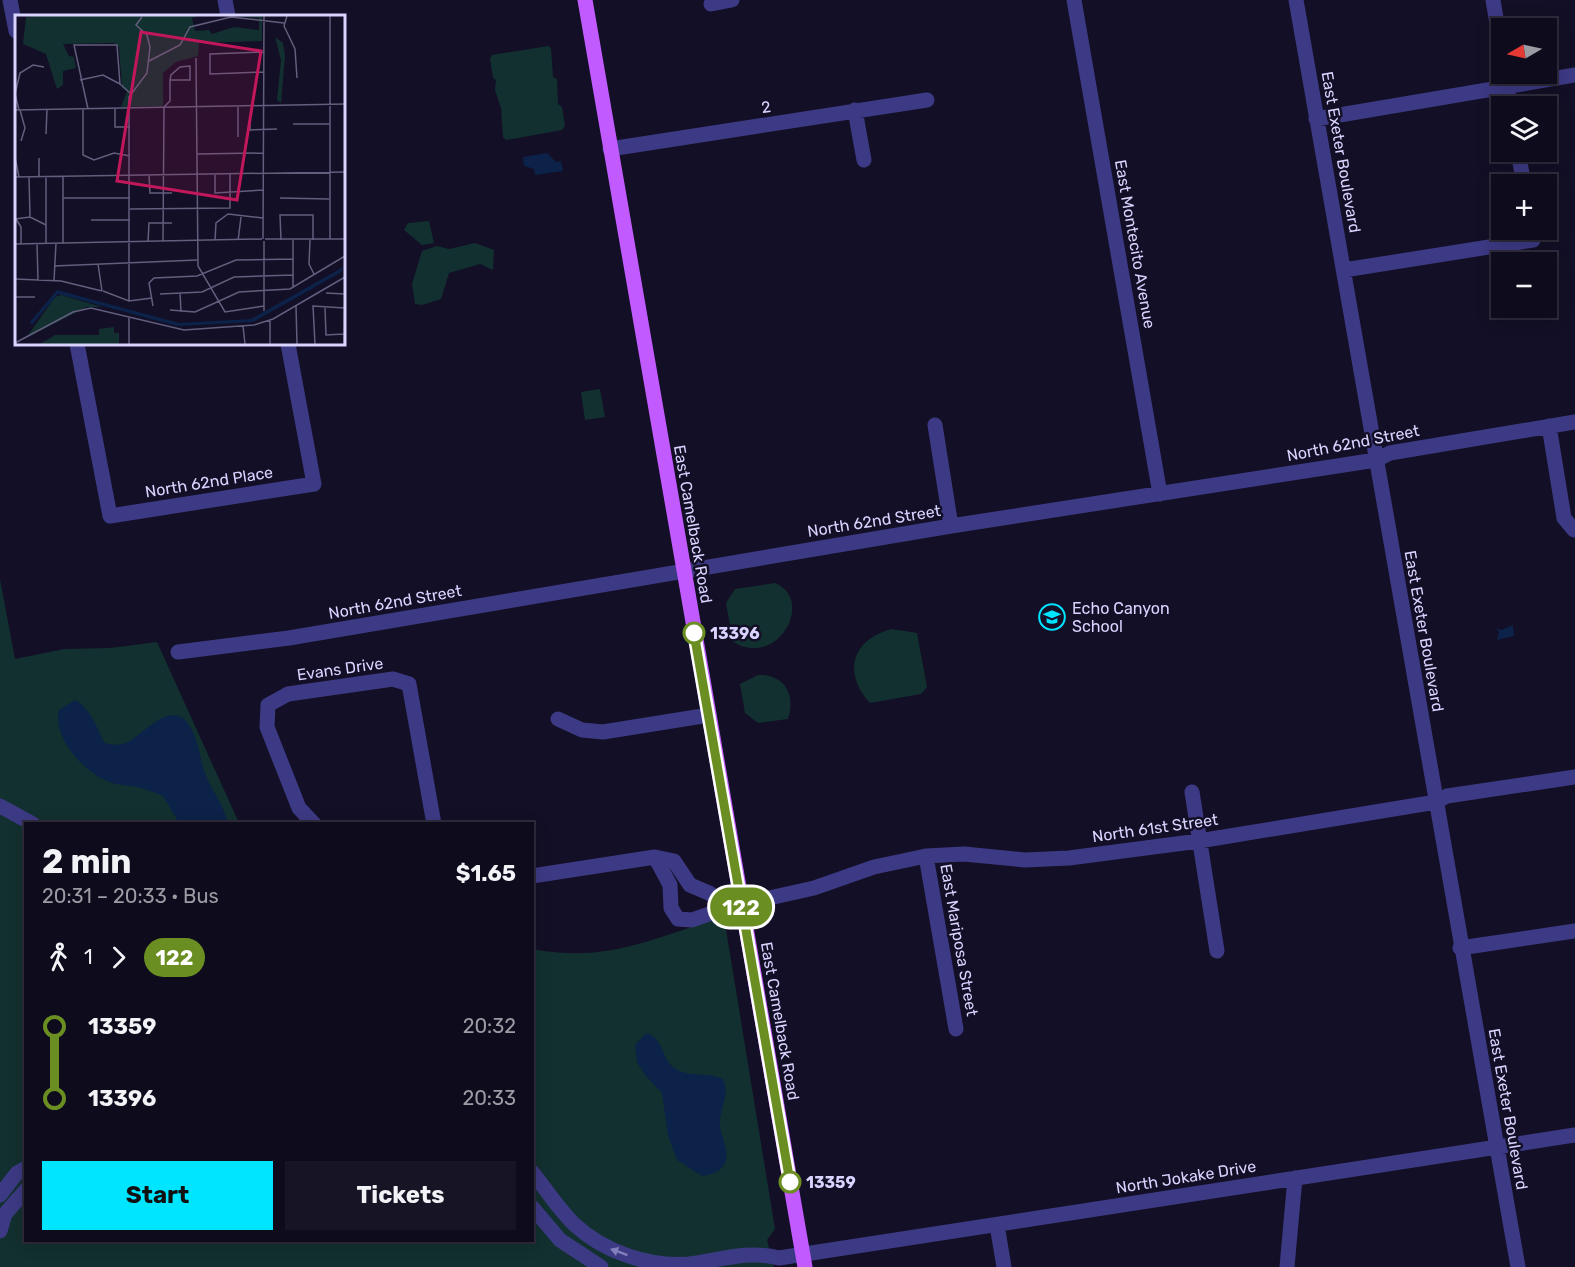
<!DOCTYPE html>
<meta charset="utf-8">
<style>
body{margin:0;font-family:Rubik,sans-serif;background:#171425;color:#f1f3f6;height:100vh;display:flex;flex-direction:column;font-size:22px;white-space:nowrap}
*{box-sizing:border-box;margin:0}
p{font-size:20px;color:#9b9ba3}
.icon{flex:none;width:33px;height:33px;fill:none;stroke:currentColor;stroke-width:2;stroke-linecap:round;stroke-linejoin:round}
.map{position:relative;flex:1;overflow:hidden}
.drawer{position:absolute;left:24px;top:822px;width:510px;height:420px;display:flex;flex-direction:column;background:#0e0b1c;border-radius:0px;box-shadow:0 3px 15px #0003,0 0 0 2px #2e2b3b}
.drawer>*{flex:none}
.badge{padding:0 12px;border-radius:20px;font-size:21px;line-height:39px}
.needle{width:39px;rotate:261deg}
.controls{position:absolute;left:1491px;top:18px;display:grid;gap:12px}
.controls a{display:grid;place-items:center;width:66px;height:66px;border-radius:0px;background:#0e0b1c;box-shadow:0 3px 15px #0003,0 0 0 2px #2e2b3b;font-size:30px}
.map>.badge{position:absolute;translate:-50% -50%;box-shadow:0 0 0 3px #fff}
.legs{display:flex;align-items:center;gap:9px;height:66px;padding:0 18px;font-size:20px}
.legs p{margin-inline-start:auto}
.summary{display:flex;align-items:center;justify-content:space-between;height:102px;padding:0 18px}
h1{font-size:33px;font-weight:700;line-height:45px}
.primary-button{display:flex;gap:12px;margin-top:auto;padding:12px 18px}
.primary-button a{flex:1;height:69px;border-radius:0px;background:#00e5ff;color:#111;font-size:24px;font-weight:700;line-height:69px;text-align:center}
.primary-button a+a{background:#171425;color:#f1f3f6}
ul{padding:0 18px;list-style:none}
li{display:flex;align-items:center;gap:21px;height:72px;font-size:22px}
li i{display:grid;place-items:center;width:9px;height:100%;margin:0 8px;background:currentColor}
li i::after{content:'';width:15px;height:15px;margin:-8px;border:4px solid;border-radius:50%;background:#0e0b1c}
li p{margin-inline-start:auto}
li:first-child i{background:linear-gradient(#0000 50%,currentColor 0)}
li:last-child i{background:linear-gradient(currentColor 50%,#0000 0)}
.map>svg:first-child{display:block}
.green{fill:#12302f}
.water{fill:#0c2248}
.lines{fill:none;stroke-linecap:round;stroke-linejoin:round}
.minor{stroke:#3d3a85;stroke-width:15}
.major{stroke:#c25bff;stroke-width:15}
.oneway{fill:#837fbc}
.line-1-casing{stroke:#fff;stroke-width:14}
.line-1{stroke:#6b8e23;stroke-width:9}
.stop-1-dot{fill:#fff;stroke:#6b8e23;stroke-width:3}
.labels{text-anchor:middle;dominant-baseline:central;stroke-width:5;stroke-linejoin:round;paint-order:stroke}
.street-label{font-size:16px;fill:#d9d4ff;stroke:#130f26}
.poi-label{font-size:16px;fill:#d9d4ff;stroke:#130f26;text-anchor:start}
.stop-label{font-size:16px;font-weight:bold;fill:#d9d4ff;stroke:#130f26;text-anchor:start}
.inset-road{fill:none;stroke:#625e7d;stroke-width:1.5}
.view{fill:#c2185b;fill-opacity:0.15;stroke:#c2185b;stroke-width:3}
.inset-edge{fill:none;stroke:#d9d4ff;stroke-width:3}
</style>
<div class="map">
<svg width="1575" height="1267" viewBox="0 0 1575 1267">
<rect width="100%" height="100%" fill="#130f26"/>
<path class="green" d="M 548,46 L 551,48 L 553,77 L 557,79 L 558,104 L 562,107 L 565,126 L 562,130 L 506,140 L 503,137 L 501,108 L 495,90 L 496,80 L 493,78 L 490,59 L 492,55 Z
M 429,221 L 434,243 L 422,245 L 404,230 L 408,223 Z
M 475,243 L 494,250 L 493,270 L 480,264 L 449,273 L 441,299 L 422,305 L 415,304 L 412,284 L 422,251 L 437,246 L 449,249 Z
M 600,389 L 605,417 L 585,420 L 581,392 Z
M 0,579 L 15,659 L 64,649 L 110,648 L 157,642 L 239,823 L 26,824 L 26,1240 L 532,1240 L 533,949 C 607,964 654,937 724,917 L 775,1229 L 767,1240 L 774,1267 L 0,1267 Z
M 775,583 C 815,599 779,669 733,642 L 726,603 L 735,589 Z
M 892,629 L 917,633 L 927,687 L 921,694 L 870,703 C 842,673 852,639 892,629 Z
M 758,675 C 785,674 796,695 788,719 L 758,723 L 745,713 L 740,684 Z"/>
<path class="water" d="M 547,153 L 556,162 L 561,161 L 563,171 L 535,175 L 534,169 L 524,166 L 523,157 Z
M 1513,625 L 1514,636 L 1497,640 L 1499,632 L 1496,628 L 1501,630 Z
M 75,700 C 92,709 96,728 105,743 C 113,745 120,746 128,742 C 145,733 172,698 189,725 C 199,740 199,757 205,773 C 211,790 224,805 228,823 L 179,823 L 163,796 C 156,793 149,790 141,788 C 131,785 119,786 109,782 C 84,772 52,738 59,710 Z
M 646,1033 C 665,1038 661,1061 676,1069 C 691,1078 707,1071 723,1079 C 731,1096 719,1108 720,1125 C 721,1137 730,1151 725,1163 C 721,1172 711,1175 702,1176 L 677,1160 L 668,1136 L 662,1093 L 645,1075 L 637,1062 L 635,1045 Z"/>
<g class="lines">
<path class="minor" d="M 10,0 L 16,31
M 225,0 L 228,16
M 1074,0 L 1160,494
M 1296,0 L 1518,1267
M 1493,0 L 1502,54
M 711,4 L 732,0
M 1505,74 L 1510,106
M 855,110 L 864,160
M 1316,119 L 1575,75
M 610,149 L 927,100
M 1518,152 L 1524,184
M 1344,270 L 1533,240 L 1531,230
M 77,344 L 110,516 L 314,484 L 288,344
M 935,425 L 951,526
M 1549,426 L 1564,518 L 1574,530
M 178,652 L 289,638 L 951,526 L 1376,460 L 1390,453 L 1575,422
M 558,719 L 582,730 L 603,732 L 709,715
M 1192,792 L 1217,951
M 0,806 L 33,824
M 314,824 L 299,808 L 267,727 L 268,705 L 288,694 L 393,679 L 409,684 L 434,824
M 926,856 L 956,1029
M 655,857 L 670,885 L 671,908 L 678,919 L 692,920 L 729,907 L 814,888 L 874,867 L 926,856 L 964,854 L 1025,860 L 1069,858 L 1199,841 L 1436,802 L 1447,796 L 1575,777
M 532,876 L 655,857 L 674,861 L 690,885 L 709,893 L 729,907
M 1460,948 L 1575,931
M 532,1172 C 546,1189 559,1210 575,1225 C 604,1252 649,1267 689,1264 C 720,1260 749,1250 779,1258 L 1575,1135
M 0,1195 L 17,1173 L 26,1168
M 532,1207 L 560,1240 L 601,1267
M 997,1225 L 1004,1267
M 0,1231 L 5,1214 L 26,1190
M 1287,1267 L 1295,1178"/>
<path class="major" d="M 585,0 L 805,1267"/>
</g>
<defs><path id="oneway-solid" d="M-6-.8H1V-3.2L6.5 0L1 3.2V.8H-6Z" transform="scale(1.5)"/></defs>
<use class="oneway" href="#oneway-solid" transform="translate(619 1252) rotate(-160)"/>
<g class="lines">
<g class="line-1-casing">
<path id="line-1" d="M 694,633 L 790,1182"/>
</g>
<use href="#line-1" class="line-1"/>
</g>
<defs>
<g id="school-ring" transform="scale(1.35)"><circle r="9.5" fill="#130f26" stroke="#00e5ff" stroke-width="1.5"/><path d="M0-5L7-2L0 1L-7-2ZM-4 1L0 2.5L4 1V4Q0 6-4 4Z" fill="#00e5ff"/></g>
</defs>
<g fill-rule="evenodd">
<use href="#school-ring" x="1052" y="617"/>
</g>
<g class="stop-1-dot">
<circle cx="694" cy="633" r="10"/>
<circle cx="790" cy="1182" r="10"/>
</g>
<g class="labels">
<g class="street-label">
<text transform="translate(766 107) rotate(-9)">2</text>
<text transform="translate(1341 152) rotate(80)">East Exeter Boulevard</text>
<text transform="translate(1135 244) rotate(80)">East Montecito Avenue</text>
<text transform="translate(1353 443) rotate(-11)">North 62nd Street</text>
<text transform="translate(209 482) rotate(-9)">North 62nd Place</text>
<text transform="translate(874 521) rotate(-9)">North 62nd Street</text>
<text transform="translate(693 524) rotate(80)">East Camelback Road</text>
<text transform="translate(395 602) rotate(-10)">North 62nd Street</text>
<text transform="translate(1424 631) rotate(80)">East Exeter Boulevard</text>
<text transform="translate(340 669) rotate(-8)">Evans Drive</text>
<text transform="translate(1155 828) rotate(-8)">North 61st Street</text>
<text transform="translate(959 940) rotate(80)">East Mariposa Street</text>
<text transform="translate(780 1021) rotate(80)">East Camelback Road</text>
<text transform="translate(1508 1109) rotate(80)">East Exeter Boulevard</text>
<text transform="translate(1186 1177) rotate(-9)">North Jokake Drive</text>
</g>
<g class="poi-label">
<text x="1072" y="608">Echo Canyon<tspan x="1072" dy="18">School</tspan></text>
</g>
<g class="stop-label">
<text x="710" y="633">13396</text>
<text x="806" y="1182">13359</text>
</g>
</g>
<g transform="translate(15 15)">
<rect width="330" height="330" fill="#130f26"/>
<path d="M 21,1 L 183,1 L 177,3 L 180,16 L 194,15 L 197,19 L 219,12 L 244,15 L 244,3 L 219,1 L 247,1 L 247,26 L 184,28 L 183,41 L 161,47 L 148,58 L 148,91 L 106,92 L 112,76 L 107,73 L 104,32 L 99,28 L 48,29 L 54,41 L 59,42 L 61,53 L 48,56 L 48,70 L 42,74 L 31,39 L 8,29 L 11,2 ZM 260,22 L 268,28 L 270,41 L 266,88 L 262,85 L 266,45 ZM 46,280 L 87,292 L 72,292 L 11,323 L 40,282 ZM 99,312 L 99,318 L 104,318 L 104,329 L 25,329 L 40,320 L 84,320 L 84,314 Z" fill="#12302f"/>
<path d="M 330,251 L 325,258 L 238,307 L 162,311 L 43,279 L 17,310 L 15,307 L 42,275 L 164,308 L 236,304 Z" fill="#0c2248"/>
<path class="inset-road" d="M 272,1 L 269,11 L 280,34 L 282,63M 181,43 L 183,251 L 210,297 L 249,291M 134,46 L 165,30 L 175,12 L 216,2 L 269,8M 249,57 L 195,59 L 195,39 L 249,37M 65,65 L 88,60 L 105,69M 330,82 L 330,55M 149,92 L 155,86 L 155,65 L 156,60 L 165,52 L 175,51 L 175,65 L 155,65M 100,93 L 100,112 L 115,112M 68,94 L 68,140 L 79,145 L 99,138 L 115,141M 73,94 L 59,30 L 102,30 L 105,69 L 115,78M 0,95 L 330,89M 4,95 L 0,79 L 5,58 L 18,50 L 29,52M 5,95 L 10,113 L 6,126M 235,103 L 235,115 L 262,114M 278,109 L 315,109M 31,119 L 32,94M 223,122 L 223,92M 182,139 L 248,138M 0,142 L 4,162M 24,143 L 24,162M 200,159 L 200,178 L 248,175M 134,160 L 135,178 L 157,178M 0,162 L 330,157M 14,162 L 15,202M 48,183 L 115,183M 265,183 L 314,184M 115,194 L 215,193 L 215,159M 0,204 L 15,202 L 31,210M 1,204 L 6,212 L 6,229M 76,205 L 115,205M 248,224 L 249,1M 250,224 L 330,224M 315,224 L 315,1M 266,225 L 265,200 L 298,200 L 298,225M 278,225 L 278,272M 295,225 L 294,249 L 299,259M 148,226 L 149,92M 200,226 L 201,208 L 213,199 L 248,203M 223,226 L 226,202M 133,227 L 134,208 L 157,208M 22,228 L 23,266M 31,228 L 31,162M 48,228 L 48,162M 0,229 L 247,224M 83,249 L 87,276M 39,251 L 182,245M 0,264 L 46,266 L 87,276M 39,266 L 41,228M 88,276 L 114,286 L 137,283M 165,278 L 166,297M 311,278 L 330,279M 145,279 L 187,277 L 219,262 L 278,260M 0,282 L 20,282M 114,286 L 114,82 L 132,58 L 135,32 L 132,20 L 121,10 L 127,2M 138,291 L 134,268 L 139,263 L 182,261 L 221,245 L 278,244M 281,291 L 282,329M 310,293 L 311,320 L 329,319M 155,295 L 180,297 L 224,277 L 275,274 L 330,241M 249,296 L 249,226M 255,304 L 255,329M 228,311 L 230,329M 0,328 L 58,297 L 76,293 L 169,315 L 239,310 L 258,304 L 330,262M 114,329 L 114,302M 300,329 L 298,291 L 330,293M 329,329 L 330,267"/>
<path class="view" d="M 126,17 L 246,36 L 222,185 L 102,166 Z"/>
<rect width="330" height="330" class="inset-edge"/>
</g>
</svg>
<div class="controls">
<a><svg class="needle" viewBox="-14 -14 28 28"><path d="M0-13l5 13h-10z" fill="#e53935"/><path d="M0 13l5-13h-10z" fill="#9b9ba3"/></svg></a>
<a><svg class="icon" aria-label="layers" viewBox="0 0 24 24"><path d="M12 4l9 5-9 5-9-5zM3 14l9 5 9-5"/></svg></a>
<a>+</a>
<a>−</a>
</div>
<b class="badge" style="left:741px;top:907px;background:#6b8e23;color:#fff">122</b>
<section class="drawer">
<div class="summary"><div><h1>2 min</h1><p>20:31 – 20:33 · Bus</p></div><b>$1.65</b></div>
<div class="legs"><svg class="icon" aria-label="walk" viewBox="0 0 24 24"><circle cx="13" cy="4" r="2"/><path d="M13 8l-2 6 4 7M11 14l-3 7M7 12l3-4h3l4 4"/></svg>1<svg class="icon" aria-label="forward" viewBox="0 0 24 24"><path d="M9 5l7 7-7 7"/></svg><b class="badge" style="background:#6b8e23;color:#fff">122</b></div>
<ul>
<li><i style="color:#6b8e23"></i><b>13359</b><p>20:32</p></li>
<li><i style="color:#6b8e23"></i><b>13396</b><p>20:33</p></li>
</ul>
<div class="primary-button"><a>Start</a><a>Tickets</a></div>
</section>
</div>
